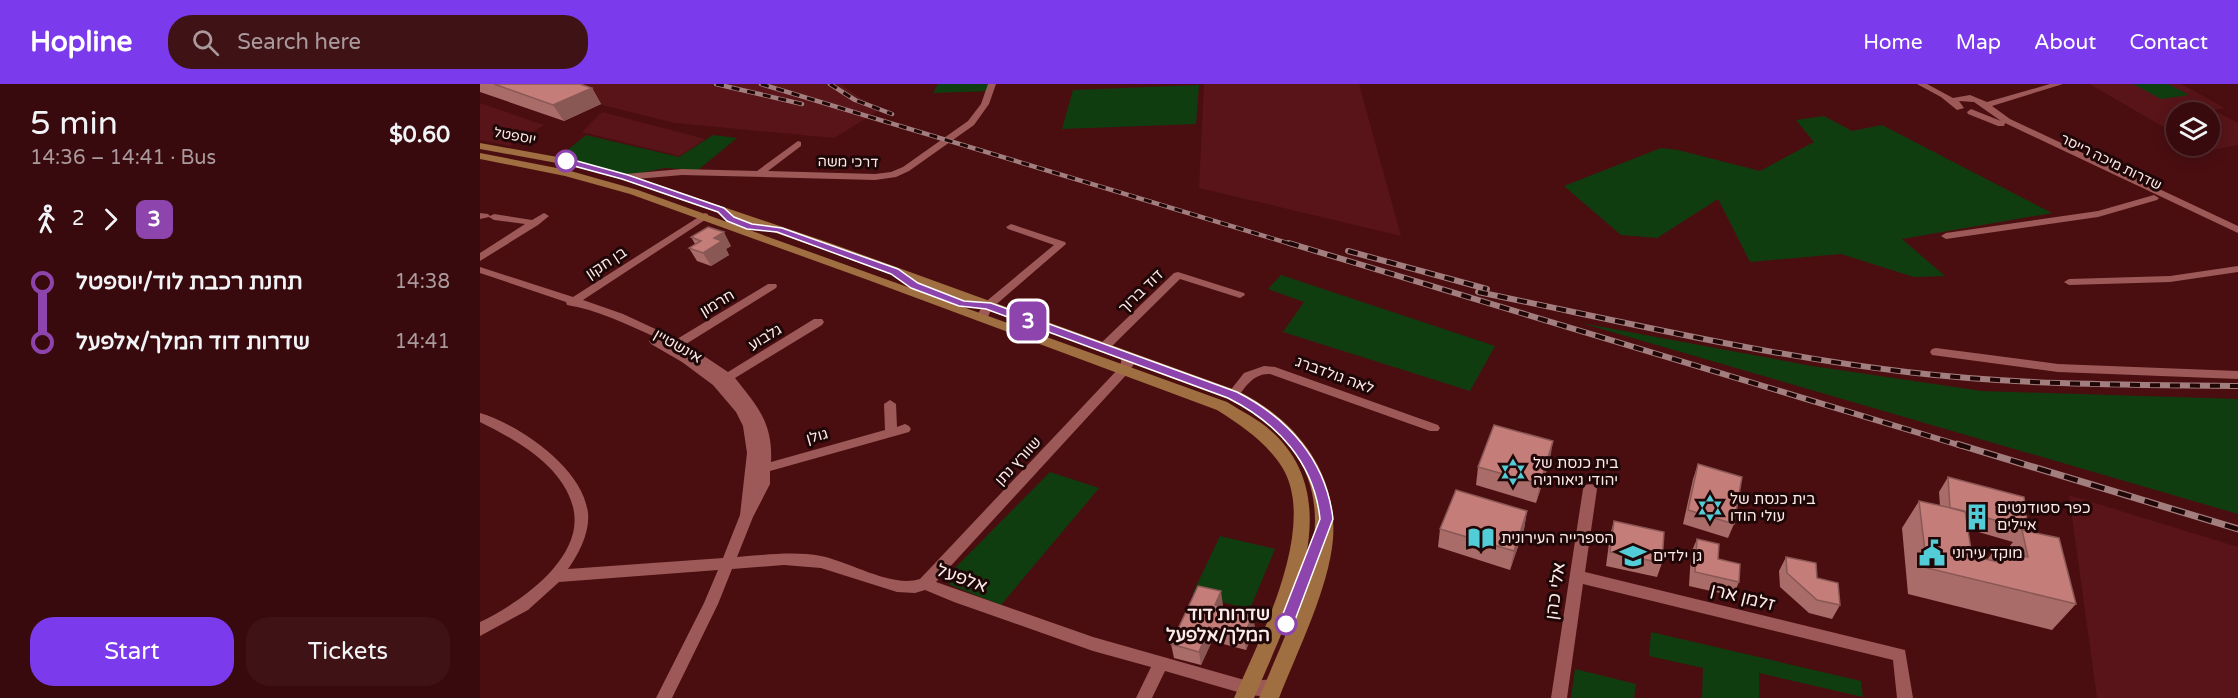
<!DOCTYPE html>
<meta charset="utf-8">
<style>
body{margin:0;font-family:"Varela Round","Noto Sans Hebrew",sans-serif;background:#3f1316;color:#f1f3f6;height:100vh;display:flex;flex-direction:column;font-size:22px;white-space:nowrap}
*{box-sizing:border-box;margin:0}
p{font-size:20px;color:#ab9a9d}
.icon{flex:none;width:33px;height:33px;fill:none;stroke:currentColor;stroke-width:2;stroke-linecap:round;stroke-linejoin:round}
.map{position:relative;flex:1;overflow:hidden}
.sheet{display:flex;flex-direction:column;background:#380a0d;width:480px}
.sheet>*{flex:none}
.badge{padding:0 12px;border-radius:9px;font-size:21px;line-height:39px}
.tools{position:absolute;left:1686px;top:18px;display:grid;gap:12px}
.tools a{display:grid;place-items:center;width:54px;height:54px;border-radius:50%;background:#380a0d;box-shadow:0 3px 15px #0003,0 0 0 2px #522b2e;font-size:30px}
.map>.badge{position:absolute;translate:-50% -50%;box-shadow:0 0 0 3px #fff}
.legs{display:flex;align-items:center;gap:9px;height:66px;padding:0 30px;font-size:20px}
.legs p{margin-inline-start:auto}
.overview{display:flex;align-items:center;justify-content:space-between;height:102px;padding:0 30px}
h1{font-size:33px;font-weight:600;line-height:45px}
.action{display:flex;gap:12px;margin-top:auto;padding:12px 30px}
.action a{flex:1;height:69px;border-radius:24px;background:#7c3aed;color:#fff;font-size:24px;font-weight:600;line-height:69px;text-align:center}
.action a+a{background:#3f1316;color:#f1f3f6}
ul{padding:0 30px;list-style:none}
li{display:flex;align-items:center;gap:21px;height:60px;font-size:22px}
li i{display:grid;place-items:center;width:9px;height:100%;margin:0 8px;background:currentColor}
li i::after{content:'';width:15px;height:15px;margin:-8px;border:4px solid;border-radius:50%;background:#380a0d}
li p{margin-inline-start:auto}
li:first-child i{background:linear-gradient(#0000 50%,currentColor 0)}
li:last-child i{background:linear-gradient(currentColor 50%,#0000 0)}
header{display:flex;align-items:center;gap:36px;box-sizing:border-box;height:84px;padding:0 30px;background:#7c3aed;color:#fff}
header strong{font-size:28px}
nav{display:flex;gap:33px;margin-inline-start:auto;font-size:21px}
.search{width:420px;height:54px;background:#3f1316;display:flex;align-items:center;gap:15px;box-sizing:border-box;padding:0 21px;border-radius:24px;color:#ab9a9d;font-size:22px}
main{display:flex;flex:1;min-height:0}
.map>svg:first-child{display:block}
.built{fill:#581418}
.green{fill:#103d0f}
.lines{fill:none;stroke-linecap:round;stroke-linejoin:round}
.minor{fill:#9d5957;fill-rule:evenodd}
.major{fill:#9f6e41;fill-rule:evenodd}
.rail-far2-casing{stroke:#a37e7e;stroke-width:4.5}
.rail-far1-casing{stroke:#a37e7e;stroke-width:6}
.rail-casing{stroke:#a37e7e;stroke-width:7}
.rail-far2{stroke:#200707;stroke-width:3;stroke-dasharray:8;stroke-linecap:butt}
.rail-far1{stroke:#200707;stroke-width:4;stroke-dasharray:10;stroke-linecap:butt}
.rail{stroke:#200707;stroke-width:4.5;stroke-dasharray:14;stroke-linecap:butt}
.wall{fill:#a96c68;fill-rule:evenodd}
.shaded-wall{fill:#895855}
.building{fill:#c47d79;stroke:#895855;stroke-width:1.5}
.line-1{fill:#8e44ad;stroke:#fff;stroke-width:1.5}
.stop-1-dot{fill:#fff;stroke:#8e44ad;stroke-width:3}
.labels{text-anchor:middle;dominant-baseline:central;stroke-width:6;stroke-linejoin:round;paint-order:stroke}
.far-street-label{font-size:14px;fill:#fbebe9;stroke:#200707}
.street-label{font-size:15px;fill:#fbebe9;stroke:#200707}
.poi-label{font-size:15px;fill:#fbebe9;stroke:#200707;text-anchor:start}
.near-street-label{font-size:18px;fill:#fbebe9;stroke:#200707}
.near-stop-label{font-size:18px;font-weight:bold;fill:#fbebe9;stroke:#200707;text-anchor:end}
</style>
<header>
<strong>Hopline</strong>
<div class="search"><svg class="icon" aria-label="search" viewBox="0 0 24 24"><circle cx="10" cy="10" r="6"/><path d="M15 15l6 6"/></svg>Search here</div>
<nav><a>Home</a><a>Map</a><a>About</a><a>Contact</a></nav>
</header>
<main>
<section class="sheet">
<div class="overview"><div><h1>5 min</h1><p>14:36 – 14:41 · Bus</p></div><b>$0.60</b></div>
<div class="legs"><svg class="icon" aria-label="walk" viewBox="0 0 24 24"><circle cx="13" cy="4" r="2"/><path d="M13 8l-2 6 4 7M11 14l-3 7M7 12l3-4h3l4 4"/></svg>2<svg class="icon" aria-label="forward" viewBox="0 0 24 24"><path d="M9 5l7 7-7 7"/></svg><b class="badge" style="background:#8e44ad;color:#fff">3</b></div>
<ul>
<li><i style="color:#8e44ad"></i><b>תחנת רכבת לוד/יוספטל</b><p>14:38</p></li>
<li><i style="color:#8e44ad"></i><b>שדרות דוד המלך/אלפעל</b><p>14:41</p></li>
</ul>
<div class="action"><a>Start</a><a>Tickets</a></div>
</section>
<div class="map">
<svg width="1758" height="614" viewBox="0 0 1758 614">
<rect width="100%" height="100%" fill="#4a0e11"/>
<path class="built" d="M 63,0 L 360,0 L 387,18 L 403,24 L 354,54 L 195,39 L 122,21 Z
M 724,0 L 879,0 L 921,152 L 719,104 Z
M 1609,0 L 1701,0 L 1745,24 L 1733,26 L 1758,39 L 1758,61 L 1726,67 L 1716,62 L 1730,62 L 1730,28 L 1696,28 L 1696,50 Z
M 0,19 L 64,41 L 30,62 L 0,56 Z
M 122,28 L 225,55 L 200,72 L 102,48 Z
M 1589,411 L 1758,463 L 1758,614 L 1617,614 Z"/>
<path class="green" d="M 458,0 L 512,0 L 511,7 L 453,9 Z
M 1653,0 L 1688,0 L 1709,11 L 1681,15 Z
M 719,1 L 716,40 L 582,45 L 593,6 Z
M 1344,32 L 1372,47 L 1402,41 L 1572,129 L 1422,155 L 1465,192 L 1434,193 L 1361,170 L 1270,178 L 1238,115 L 1177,154 L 1141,151 L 1084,102 L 1181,64 L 1198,66 L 1280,87 L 1334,58 L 1316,36 Z
M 106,51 L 199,73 L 233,51 L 257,54 L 218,86 L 185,84 L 151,91 L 79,73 Z
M 801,191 L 1015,262 L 990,307 L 803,248 L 824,218 L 788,205 Z
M 1101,239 L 1332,282 L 1502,307 L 1758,315 L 1758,430 Z
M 570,388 L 619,404 L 521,521 L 470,501 L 467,495 L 471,488 Z
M 740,452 L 795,465 L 770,525 L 712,511 Z
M 1171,548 L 1381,597 L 1383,613 L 1279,589 L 1279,614 L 1222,614 L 1223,584 L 1169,572 Z
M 1095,585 L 1156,600 L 1154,614 L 1091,614 Z"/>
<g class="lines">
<path class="minor" d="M 508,0 L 516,0 L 509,20 L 494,41 L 429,87 L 416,93 L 395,96 L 202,91 L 145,96 L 140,93 L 145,90 L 202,85 L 277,87 L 318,57 L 321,58 L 321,62 L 288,87 L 395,90 L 411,88 L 423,83 L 488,37 L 501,20 Z
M 1437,0 L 1447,0 L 1473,14 L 1490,11 L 1507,18 L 1570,0 L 1583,0 L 1512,22 L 1530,35 L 1758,142 L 1758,149 L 1525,39 L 1524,42 L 1518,42 L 1488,30 L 1487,28 L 1491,25 L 1521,37 L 1494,18 L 1479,17 L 1484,24 L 1477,26 L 1461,13 Z
M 1674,111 L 1679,114 L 1677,116 L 1618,133 L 1466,155 L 1461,152 L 1466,149 L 1618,127 Z
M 0,129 L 8,130 L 10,132 L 14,130 L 52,136 L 64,129 L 69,132 L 58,141 L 0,177 L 0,169 L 45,140 L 14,136 L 9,133 L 0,135 Z
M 225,129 L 228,130 L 228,134 L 103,216 L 143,230 L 197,255 L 288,200 L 296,200 L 297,202 L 296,204 L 206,260 L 248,288 L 334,235 L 342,235 L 344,238 L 342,241 L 255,294 C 278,323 293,339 291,378 L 405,346 L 404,320 L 410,316 L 416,320 L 417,343 L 425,340 L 429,342 L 431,345 L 429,348 L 290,387 L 290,400 L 273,433 L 257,473 C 285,471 314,467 341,472 C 370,478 412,504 440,495 L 640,283 L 642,273 L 648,269 L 654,273 L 654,280 L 648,289 L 456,498 L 613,553 L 768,597 C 778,598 790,593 800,597 L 802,602 L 800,607 L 780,612 L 768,611 L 685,587 L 672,614 L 656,614 L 671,583 L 613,567 L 474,518 L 445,506 L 435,509 L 417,508 L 341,484 L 304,481 L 252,485 L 238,520 L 192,614 L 176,614 L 224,519 L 238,486 L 79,498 L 48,526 L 0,552 L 0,538 C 38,520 106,474 93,423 C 82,381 36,356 0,338 L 0,329 C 40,341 103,384 108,429 C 110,448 99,470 88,485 L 243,474 L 260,431 L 267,369 L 263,342 L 256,328 L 233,301 L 202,278 L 171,260 L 169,257 L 175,253 C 146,240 118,226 87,221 L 86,218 L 0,189 L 0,183 L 93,213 Z
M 531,140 L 585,158 L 586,160 L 512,224 L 506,237 L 498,237 L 496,234 L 503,220 L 574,161 L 528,145 L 526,143 Z
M 1758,182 L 1758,188 L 1690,198 L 1589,201 L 1584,198 L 1589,195 L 1690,192 Z
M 698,188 L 764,209 L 765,211 L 760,214 L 700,195 L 627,267 L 619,267 L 617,264 L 619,261 L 694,189 Z
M 1456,264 L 1578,280 L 1758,287 L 1758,295 L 1578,288 L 1452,271 L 1450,268 L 1452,265 Z
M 784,282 L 795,283 L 958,341 L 960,344 L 958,347 L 950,347 L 790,290 C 774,289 766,302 757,314 L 749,314 L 747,311 L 749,308 L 764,289 Z
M 1110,400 L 1115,401 L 1117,405 L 1105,488 L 1425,566 L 1433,614 L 1417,614 L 1413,576 L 1103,500 L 1087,614 L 1071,614 L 1103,405 L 1105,401 Z"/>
<path class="major" d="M 0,59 L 94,76 L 149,91 L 350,159 L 758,307 C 815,335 858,388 853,455 C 849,504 817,568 799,614 L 779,614 C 825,502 891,388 748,315 L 342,165 L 141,95 L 93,82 L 0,65 Z
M 0,69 L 87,86 L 158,106 L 747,318 C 761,327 778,335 790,346 C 872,417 807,535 774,614 L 754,614 C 779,556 839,443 802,383 C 785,357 762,342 737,326 L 388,196 L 150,110 L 85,92 L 0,75 Z"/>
<g class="rail-far2-casing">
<path id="rail-far2" d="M 236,0 L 322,20
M 281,0 L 814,161
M 350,0 L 375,16 L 412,30"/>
</g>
<g class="rail-far1-casing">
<path id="rail-far1" d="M 809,159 L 1482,362
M 868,167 L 1007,205
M 998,208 C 1140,237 1282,271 1427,288 C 1537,301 1647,301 1758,302"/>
</g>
<g class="rail-casing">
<path id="rail" d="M 1477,360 L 1758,445"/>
</g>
<use href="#rail-far2" class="rail-far2"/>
<use href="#rail-far1" class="rail-far1"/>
<use href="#rail" class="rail"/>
</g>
<path class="wall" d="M 0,0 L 100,0 L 112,4 L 121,20 L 84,37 L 0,8 Z
M 211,153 L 251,162 L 246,165 L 249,171 L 231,182 L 217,177 L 209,164 L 215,160 Z
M 1070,376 L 1056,419 L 996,401 L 998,383 Z
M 1218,380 L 1254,440 L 1248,454 L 1203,440 L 1213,395 Z
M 1468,393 L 1548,445 L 1546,447 L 1596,520 L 1572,546 L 1428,510 L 1422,444 L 1439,417 L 1460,422 L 1459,408 ZM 1488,445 L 1533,458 L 1525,468 L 1515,465 L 1507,476 L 1492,472 Z
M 1047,427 L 1044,445 L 1030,486 L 958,463 L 960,445 Z
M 1134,437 L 1182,479 L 1177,493 L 1126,482 L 1130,451 Z
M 1217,455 L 1238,475 L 1259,498 L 1253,512 L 1209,502 L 1211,469 Z
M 1306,473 L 1337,494 L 1360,521 L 1352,535 L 1329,529 L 1300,503 L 1299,487 Z
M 743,521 L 743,523 L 775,544 L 766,566 L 732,557 L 721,581 L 694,574 L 691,560 Z"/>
<path class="shaded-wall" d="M 112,4 L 121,20 L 84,37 L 73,21 Z
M 244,148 L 251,162 L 246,165 L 249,171 L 231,182 L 223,169 L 234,154 Z
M 1073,357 L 1070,376 L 1056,419 L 1060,400 Z
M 1047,427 L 1044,445 L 1030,486 L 1034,467 Z
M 741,507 L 743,521 L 737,535 L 735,521 Z
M 773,530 L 775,544 L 766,566 L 764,552 Z
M 729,543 L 732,557 L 721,581 L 719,568 Z"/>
<path class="building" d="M 14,0 L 100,0 L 112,4 L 73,21 Z
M 228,143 L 244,148 L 234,154 L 242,157 L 223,169 L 209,164 L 221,157 L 211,153 Z
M 1014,341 L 1073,357 L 1060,400 L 998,383 Z
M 1218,380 L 1262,393 L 1254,440 L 1208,426 Z
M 1468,393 L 1544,413 L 1548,445 L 1470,424 Z
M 976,406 L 1047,427 L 1034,467 L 960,445 Z
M 1439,417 L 1485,427 L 1492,472 L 1518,478 L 1515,465 L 1548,473 L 1542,446 L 1579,454 L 1596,520 L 1447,484 Z
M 1134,437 L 1184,448 L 1182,479 L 1130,468 Z
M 1217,455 L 1239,460 L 1238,475 L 1260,480 L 1259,498 L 1215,488 Z
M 1306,473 L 1336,479 L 1337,494 L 1358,499 L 1360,521 L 1337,516 L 1307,489 Z
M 718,502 L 741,507 L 735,521 L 773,530 L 764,552 L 729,543 L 719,568 L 691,560 Z"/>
<path class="line-1" d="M 86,74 L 148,91 L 244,124 L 254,133 L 272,140 L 302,144 L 418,185 L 438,199 L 484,217 L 511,219 L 757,308 C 808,334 846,376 853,435 L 812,544 L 806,546 L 801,544 L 799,540 L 840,435 C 834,378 797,339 748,314 L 506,225 L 479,222 L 431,204 L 411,190 L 297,148 L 267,145 L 247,137 L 238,128 L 142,95 L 83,79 L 82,77 Z"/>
<defs>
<g id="synagogue-bare" transform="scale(2.07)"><path d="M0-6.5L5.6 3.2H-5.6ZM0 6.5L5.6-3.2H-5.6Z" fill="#52ccd6" stroke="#200707" stroke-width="2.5" paint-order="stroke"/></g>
<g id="building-bare" transform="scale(2.07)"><path d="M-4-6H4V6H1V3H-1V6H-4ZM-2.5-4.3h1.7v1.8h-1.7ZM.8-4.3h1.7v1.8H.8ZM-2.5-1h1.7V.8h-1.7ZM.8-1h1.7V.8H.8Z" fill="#52ccd6" stroke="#200707" stroke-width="2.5" paint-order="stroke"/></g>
<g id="library-bare" transform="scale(2.07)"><path d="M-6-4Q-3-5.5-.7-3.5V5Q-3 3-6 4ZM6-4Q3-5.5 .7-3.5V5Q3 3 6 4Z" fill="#52ccd6" stroke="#200707" stroke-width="2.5" paint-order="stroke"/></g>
<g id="civic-bare" transform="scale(2.07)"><path d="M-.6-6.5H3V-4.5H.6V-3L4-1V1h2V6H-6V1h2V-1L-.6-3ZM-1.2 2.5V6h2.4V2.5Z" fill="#52ccd6" stroke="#200707" stroke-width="2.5" paint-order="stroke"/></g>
<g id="school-bare" transform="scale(2.07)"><path d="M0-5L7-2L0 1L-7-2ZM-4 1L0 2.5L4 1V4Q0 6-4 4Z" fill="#52ccd6" stroke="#200707" stroke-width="2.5" paint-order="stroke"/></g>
</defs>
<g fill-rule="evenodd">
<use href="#synagogue-bare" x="1033" y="388"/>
<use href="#synagogue-bare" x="1230" y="424"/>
<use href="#building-bare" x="1497" y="433"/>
<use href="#library-bare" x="1001" y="454"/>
<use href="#civic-bare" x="1452" y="469"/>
<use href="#school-bare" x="1153" y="472"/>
</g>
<g class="stop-1-dot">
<circle cx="86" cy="77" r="10"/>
<circle cx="806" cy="540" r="10"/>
</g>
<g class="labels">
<g class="far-street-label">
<text transform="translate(35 52) rotate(10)">יוספטל</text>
<text transform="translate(368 78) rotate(1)">דרכי משה</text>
<text transform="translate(1631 78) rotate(26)">שדרות מיכה רייסר</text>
</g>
<g class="street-label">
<text transform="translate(126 179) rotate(-33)">בן חקון</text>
<text transform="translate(661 207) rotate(-44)">דוד ברוך</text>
<text transform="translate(237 219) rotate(-31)">חרמון</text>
<text transform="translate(285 253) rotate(-31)">גלבוע</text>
<text transform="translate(198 262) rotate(30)">אינשטיין</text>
<text transform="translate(855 291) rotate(20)">לאה גולדברג</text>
<text transform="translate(337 352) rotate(-16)">גולן</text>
<text transform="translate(538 377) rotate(-47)">שוורץ נתן</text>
</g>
<g class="poi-label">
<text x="1053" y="379">בית כנסת של<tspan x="1053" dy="17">יהודי גיאורגיה</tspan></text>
<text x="1250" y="415">בית כנסת של<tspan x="1250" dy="17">עולי הודו</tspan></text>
<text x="1517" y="424">כפר סטודנטים<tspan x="1517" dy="17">איילים</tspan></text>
<text x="1021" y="454">הספרייה העירונית</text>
<text x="1472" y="469">מוקד עירוני</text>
<text x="1173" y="472">גן ילדים</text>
</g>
<g class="near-street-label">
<text transform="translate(482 494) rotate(20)">אלפעל</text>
<text transform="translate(1075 507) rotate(-82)">אלי כהן</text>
<text transform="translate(1263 513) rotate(14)">זלמן ארן</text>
</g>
<g class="near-stop-label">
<text x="790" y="530">שדרות דוד<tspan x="790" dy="21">המלך/אלפעל</tspan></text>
</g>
</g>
</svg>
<div class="tools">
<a><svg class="icon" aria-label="layers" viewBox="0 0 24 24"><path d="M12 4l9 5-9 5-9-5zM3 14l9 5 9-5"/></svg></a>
</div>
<b class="badge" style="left:548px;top:237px;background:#8e44ad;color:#fff">3</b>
</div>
</main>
